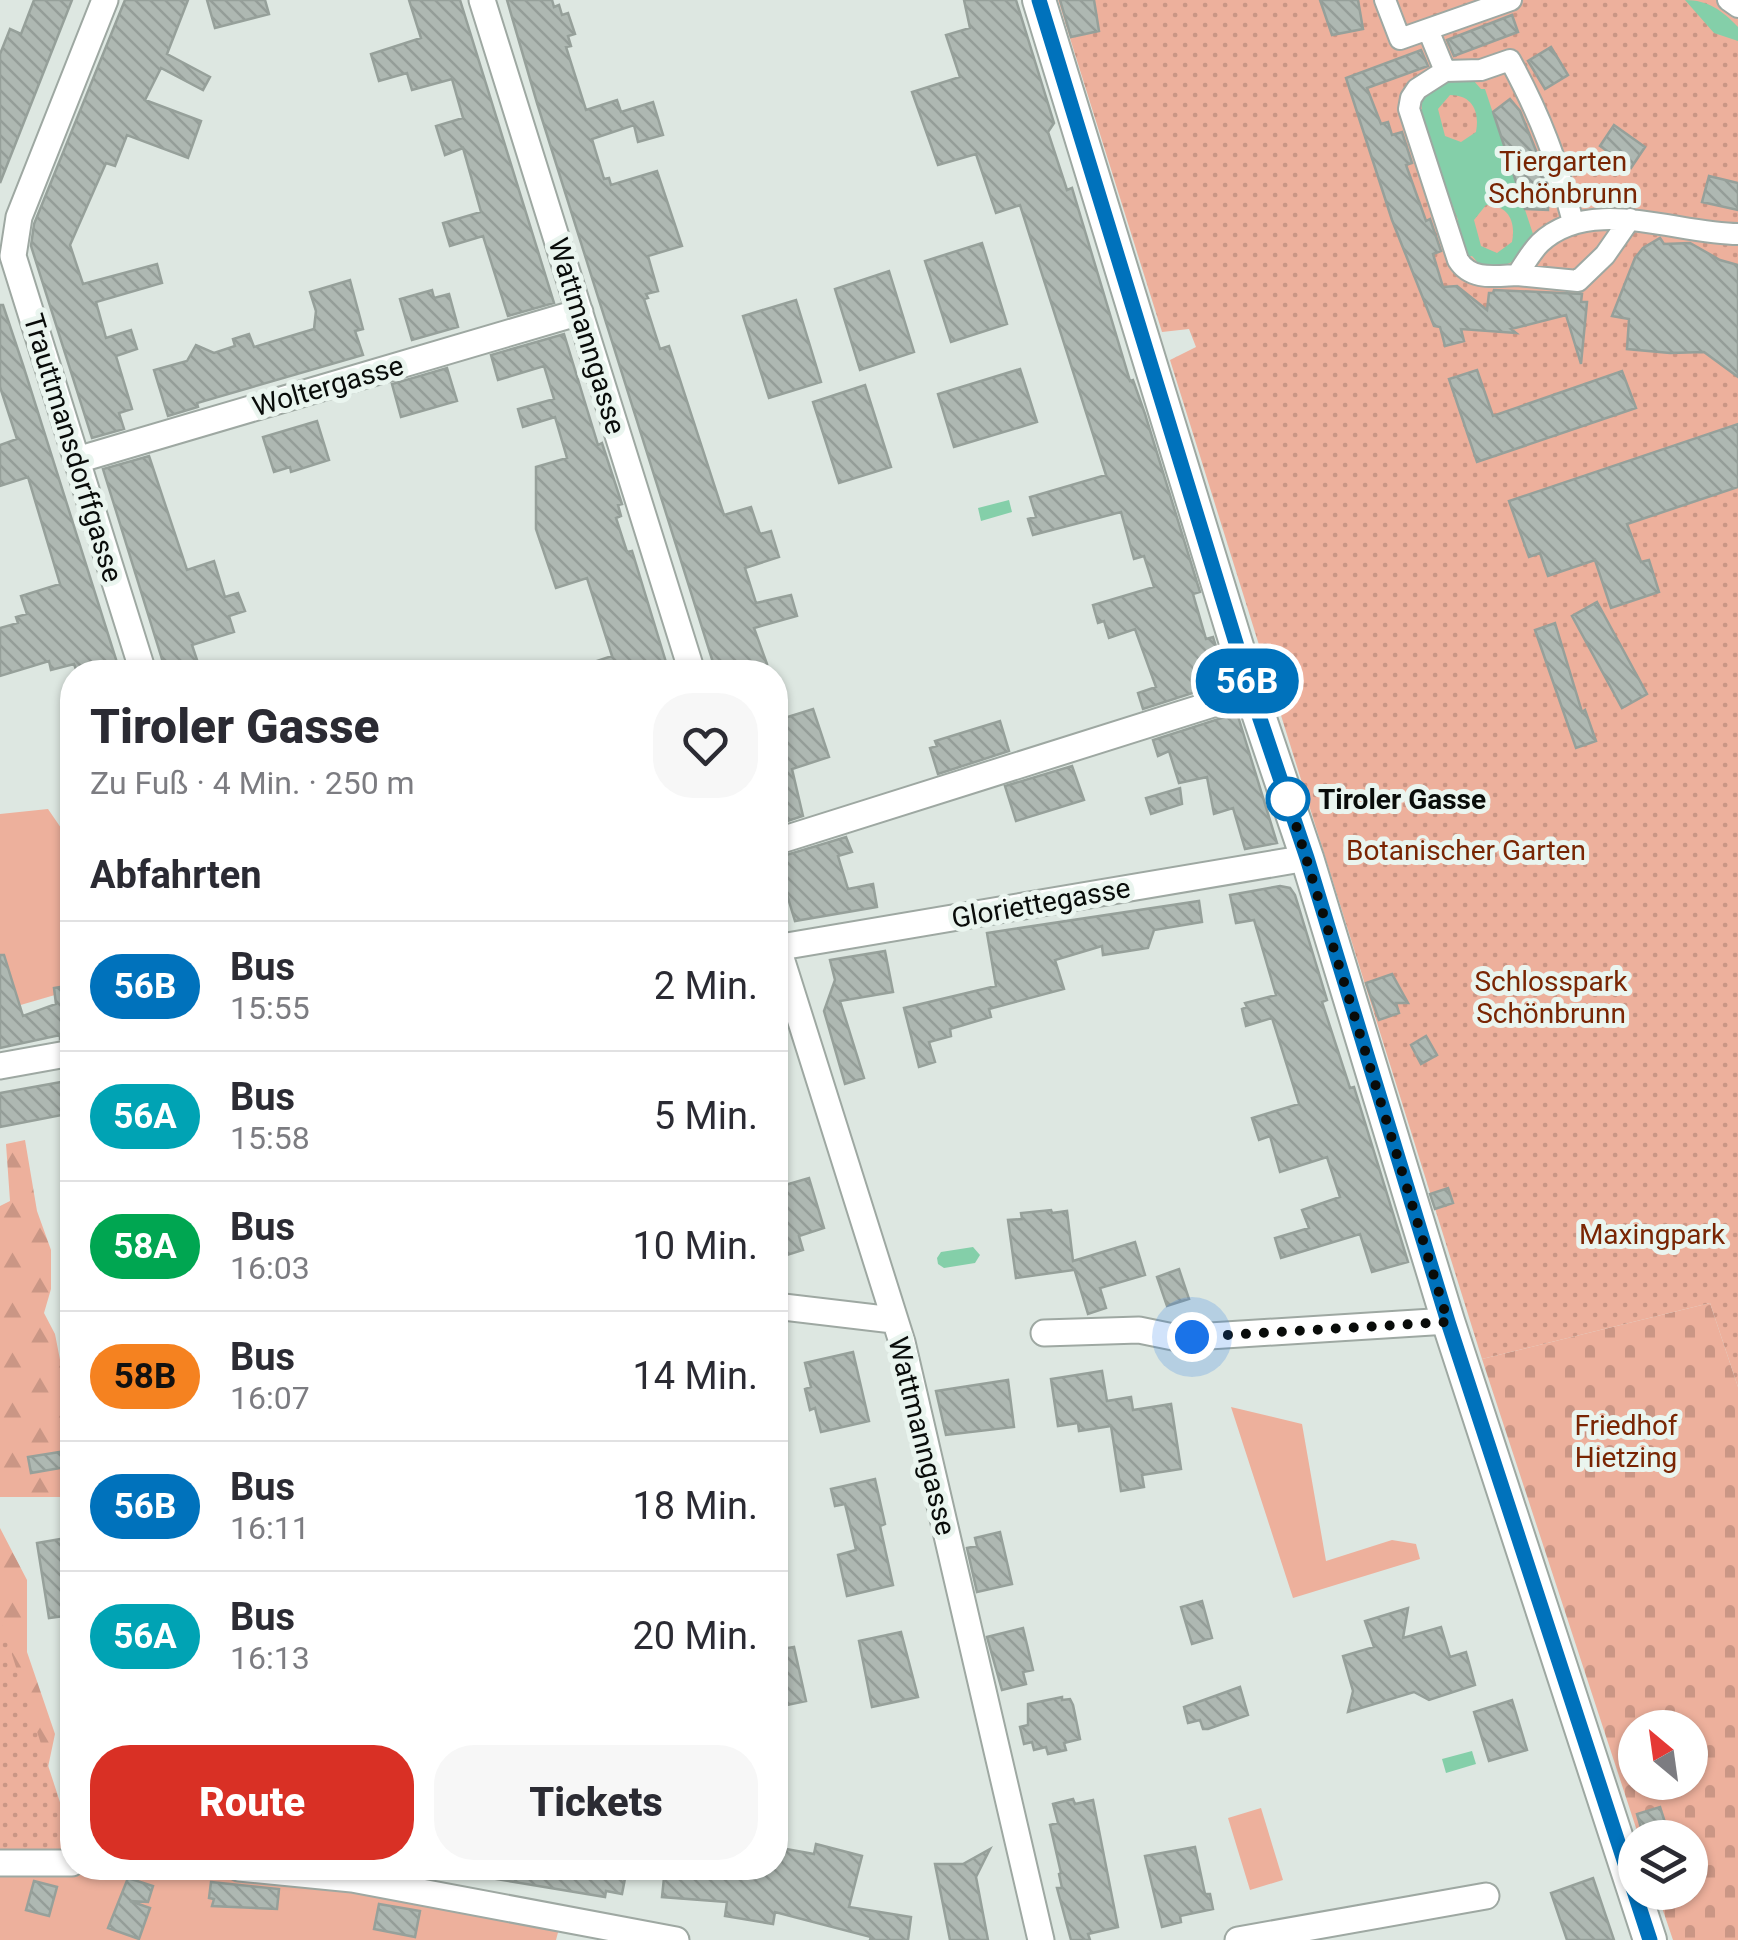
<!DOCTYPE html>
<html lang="de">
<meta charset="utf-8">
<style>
body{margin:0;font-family:Roboto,sans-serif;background:#f7f7f7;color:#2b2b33;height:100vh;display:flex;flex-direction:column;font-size:38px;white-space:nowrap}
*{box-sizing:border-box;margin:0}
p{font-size:32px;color:#7c7c81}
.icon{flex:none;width:55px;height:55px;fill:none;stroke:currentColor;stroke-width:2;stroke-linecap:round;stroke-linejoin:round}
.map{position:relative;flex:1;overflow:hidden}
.details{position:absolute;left:60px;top:660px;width:728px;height:1220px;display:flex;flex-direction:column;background:#fff;border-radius:40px;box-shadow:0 2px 8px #0004}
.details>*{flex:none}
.badge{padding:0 20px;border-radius:32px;font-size:35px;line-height:65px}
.needle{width:65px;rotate:331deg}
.buttons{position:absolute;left:1618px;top:1710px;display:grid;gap:20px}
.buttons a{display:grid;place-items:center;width:90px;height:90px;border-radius:50%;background:#fff;box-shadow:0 2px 8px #0004;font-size:50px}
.you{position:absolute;width:50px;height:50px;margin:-25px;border:8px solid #fff;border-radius:50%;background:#1a73e8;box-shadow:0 0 0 15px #1a73e833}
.map>.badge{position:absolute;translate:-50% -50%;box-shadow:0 0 0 5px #fff}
h2{padding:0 30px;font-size:38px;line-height:90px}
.round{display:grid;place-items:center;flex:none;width:105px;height:105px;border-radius:40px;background:#f7f7f7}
.overview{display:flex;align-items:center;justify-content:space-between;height:170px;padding:0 30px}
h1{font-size:48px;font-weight:800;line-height:75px}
.primary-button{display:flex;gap:20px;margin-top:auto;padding:20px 30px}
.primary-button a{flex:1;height:115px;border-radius:40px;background:#d93025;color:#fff;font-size:40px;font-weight:800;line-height:115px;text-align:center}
.primary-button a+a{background:#f7f7f7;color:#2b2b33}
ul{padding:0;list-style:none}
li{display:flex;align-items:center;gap:30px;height:130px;padding:0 30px;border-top:2px solid #e1e1e2}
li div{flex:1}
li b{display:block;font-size:38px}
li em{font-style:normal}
li .badge{min-width:110px;font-weight:700;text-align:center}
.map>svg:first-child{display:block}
.green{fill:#edb09c}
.forest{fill:url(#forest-firs)}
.cemetery{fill:url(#cemetery-stones);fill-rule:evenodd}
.park{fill:url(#park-dots)}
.water{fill:#84cfa9;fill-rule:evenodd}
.building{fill:url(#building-back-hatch);stroke:#96a09a;stroke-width:2.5}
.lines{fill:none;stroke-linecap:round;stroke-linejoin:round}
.pedestrian-casing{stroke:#9ea8a2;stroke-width:24}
.minor-casing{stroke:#9ea8a2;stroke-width:29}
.tertiary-casing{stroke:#9ea8a2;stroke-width:36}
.pedestrian{stroke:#fff;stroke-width:20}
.minor{stroke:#fff;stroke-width:25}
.tertiary{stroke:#fff;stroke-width:32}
.line-casing{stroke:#fff;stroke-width:22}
.line{stroke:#0072bc;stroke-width:15}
.walk{stroke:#090c0a;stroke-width:10;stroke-dasharray:0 18}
.stop-dot{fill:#fff;stroke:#0072bc;stroke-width:5}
.labels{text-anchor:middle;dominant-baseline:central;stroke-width:10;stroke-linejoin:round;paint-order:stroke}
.park-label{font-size:28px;fill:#792503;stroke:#eaf5ef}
.street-label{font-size:28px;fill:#090c0a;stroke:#eaf5ef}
.stop-label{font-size:28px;font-weight:bold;fill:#090c0a;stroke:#eaf5ef;text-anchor:start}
</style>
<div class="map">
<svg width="1738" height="1940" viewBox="0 0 1738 1940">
<defs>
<pattern id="forest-firs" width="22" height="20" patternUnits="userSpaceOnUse" patternTransform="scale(2.5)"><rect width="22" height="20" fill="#edb09c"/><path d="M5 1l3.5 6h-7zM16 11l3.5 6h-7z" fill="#ca9685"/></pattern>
<pattern id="cemetery-stones" width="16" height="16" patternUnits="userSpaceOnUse" patternTransform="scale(2.5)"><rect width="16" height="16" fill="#edb09c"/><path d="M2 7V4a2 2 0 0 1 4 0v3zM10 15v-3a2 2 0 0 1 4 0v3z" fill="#ca9685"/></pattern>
<pattern id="park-dots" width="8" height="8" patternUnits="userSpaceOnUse" patternTransform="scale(2.5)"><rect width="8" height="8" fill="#edb09c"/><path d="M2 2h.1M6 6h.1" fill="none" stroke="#ca9685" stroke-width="1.8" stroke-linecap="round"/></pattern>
<pattern id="building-back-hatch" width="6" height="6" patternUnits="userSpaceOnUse" patternTransform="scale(2.5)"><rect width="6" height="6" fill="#aeb8b2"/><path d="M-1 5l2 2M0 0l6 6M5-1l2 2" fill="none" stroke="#949d98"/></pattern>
</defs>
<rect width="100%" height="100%" fill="#dde7e1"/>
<path class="green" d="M 48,809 L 72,844 L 72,990 L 0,1011 L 0,814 Z
M 1231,1407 L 1302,1424 L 1326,1561 L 1392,1540 L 1416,1544 L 1420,1559 L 1293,1598 Z
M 1261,1808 L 1283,1880 L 1250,1890 L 1228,1818 Z
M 0,1866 L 201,1868 L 351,1881 L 561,1921 L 556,1940 L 0,1940 Z"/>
<path class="forest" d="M 25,1140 L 37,1211 L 51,1250 L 51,1289 L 44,1313 L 55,1334 L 70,1411 L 60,1416 L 72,1497 L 0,1497 L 0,1206 L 10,1201 L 6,1144 Z
M 0,1528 L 27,1580 L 27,1652 L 55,1734 L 36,1824 L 0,1814 Z"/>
<path class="cemetery" d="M 1710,1303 L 1738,1387 L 1738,1940 L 1673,1940 L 1657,1893 L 1690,1892 L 1690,1838 L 1639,1837 L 1482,1359 ZM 1635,1728 L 1690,1728 L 1690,1782 L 1635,1782 Z"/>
<path class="park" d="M 1058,0 L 1738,0 L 1738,1387 L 1710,1303 L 1482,1359 L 1170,360 L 1196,347 L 1189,329 L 1162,332 Z
M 0,1618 L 72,1839 L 72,1855 L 0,1855 Z"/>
<path class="water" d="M 1685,0 C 1708,0 1723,11 1738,27 L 1738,41 L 1714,33 Z
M 1448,79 L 1473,80 L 1481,89 L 1485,89 L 1533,234 L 1530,236 L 1531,246 C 1514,264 1505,268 1481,266 L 1472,256 L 1467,257 L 1455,221 L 1458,220 L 1417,112 L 1422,109 C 1419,91 1434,86 1448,79 ZM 1450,95 C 1472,95 1480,111 1476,132 L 1461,142 L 1445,136 L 1438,109 ZM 1486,205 C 1509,205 1516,222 1512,242 L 1497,253 L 1481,246 L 1474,220 Z
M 1009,500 L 1012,512 L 981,521 L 978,508 Z
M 973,1247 L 980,1255 L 975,1263 L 944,1268 L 938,1264 L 937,1258 L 941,1252 Z
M 1472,1751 L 1476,1764 L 1446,1773 L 1442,1759 Z"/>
<path class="building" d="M 34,0 L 72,0 L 0,183 L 0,54 L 10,29 L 21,34 Z
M 125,0 L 188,0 L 167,54 L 210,77 L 203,90 L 161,68 L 145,100 L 201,121 L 188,158 L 127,135 L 115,166 L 106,163 L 70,245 L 83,284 L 157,264 L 162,283 L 96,302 L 106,338 L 131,330 L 137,349 L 116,356 L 132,409 L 119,413 L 124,429 L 92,438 L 31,246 L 34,224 Z
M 207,0 L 265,0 L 269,14 L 215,28 Z
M 409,0 L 460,0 L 554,303 L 508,316 L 483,236 L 450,246 L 443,223 L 481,212 L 463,148 L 445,155 L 436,126 L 463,118 L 452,79 L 412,90 L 407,73 L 379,81 L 371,54 L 421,38 Z
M 507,0 L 552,0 L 554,7 L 559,5 L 562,15 L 568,13 L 575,34 L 568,36 L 571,46 L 566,47 L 586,110 L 617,100 L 621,112 L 653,102 L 663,135 L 638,142 L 634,125 L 592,139 L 604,179 L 609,178 L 611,185 L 657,171 L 682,246 L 648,256 L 658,291 L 646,294 L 648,298 L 644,299 L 660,349 L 669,346 L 724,515 L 751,507 L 760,534 L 771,531 L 779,557 L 745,568 L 756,603 L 791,595 L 797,616 L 754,628 L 767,664 L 759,667 L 761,672 L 716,672 L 537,103 Z
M 964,0 L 1016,0 L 1054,123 L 1048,132 L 1067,190 L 1072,188 L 1130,381 L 1133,380 L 1145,414 L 1200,592 L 1193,594 L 1206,639 L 1213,637 L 1227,682 L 1143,709 L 1138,693 L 1156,687 L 1135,629 L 1109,638 L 1104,621 L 1098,623 L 1093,605 L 1154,587 L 1144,556 L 1134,559 L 1121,512 L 1033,535 L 1028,519 L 1036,517 L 1030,497 L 1106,475 L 1020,205 L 996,213 L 976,154 L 938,165 L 912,92 L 960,77 L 946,35 L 970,28 Z
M 1060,0 L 1094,0 L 1099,31 L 1071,37 Z
M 1320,0 L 1358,0 L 1363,29 L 1332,35 Z
M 1512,15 L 1518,32 L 1454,56 L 1447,40 Z
M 1551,47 L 1568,75 L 1545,89 L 1528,61 Z
M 1421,50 L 1428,66 L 1367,88 L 1381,124 L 1388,122 L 1392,135 L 1402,132 L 1412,163 L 1406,165 L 1426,221 L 1430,219 L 1441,251 L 1433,254 L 1443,287 L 1457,286 L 1487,310 L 1489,293 L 1493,293 L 1494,290 L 1582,294 L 1581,302 L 1587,302 L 1581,364 L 1566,315 L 1511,329 L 1516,333 L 1461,329 L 1464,341 L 1445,346 L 1440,327 L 1434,326 L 1392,220 L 1346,78 Z
M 1510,99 L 1520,111 L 1541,163 L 1547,182 L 1548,210 L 1525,209 L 1493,112 Z
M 1614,125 L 1645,147 L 1631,168 L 1600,146 Z
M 1709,176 L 1738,183 L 1738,210 L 1702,202 Z
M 1660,238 L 1664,244 L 1690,243 L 1720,260 L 1738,265 L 1738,377 L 1704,352 L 1670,353 L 1627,349 L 1629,319 L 1612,316 L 1635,258 L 1643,248 Z
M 982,243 L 1007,324 L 951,342 L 925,261 Z
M 889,271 L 914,352 L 860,370 L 835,289 Z
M 350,280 L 363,329 L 355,331 L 363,355 L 197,403 L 198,407 L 168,416 L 154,370 L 187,361 L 196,345 L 214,353 L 235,346 L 233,339 L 249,334 L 254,347 L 314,329 L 316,311 L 310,292 Z
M 432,290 L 434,298 L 449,294 L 458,327 L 412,340 L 400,299 Z
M 796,300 L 821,382 L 769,398 L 743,316 Z
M 0,305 L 3,305 L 23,365 L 120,672 L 77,672 L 74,664 L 51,670 L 49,661 L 0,676 L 0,628 L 18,623 L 16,617 L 27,614 L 21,596 L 60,584 L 28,477 L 0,486 L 0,445 L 17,439 L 0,387 Z
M 564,334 L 598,445 L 602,443 L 622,504 L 618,505 L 621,516 L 616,518 L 627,552 L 632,551 L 669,672 L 574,672 L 573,669 L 612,656 L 587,578 L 556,588 L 536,529 L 536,467 L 567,458 L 555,417 L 523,427 L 518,409 L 554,399 L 544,366 L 498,380 L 491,355 Z
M 447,368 L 457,401 L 401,417 L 392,384 Z
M 1020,369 L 1037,422 L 954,447 L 938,394 Z
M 1477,370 L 1493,416 L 1622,371 L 1636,408 L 1477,462 L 1449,379 Z
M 865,385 L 891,467 L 839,483 L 813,402 Z
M 317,421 L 329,460 L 291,472 L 290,467 L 274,472 L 263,437 Z
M 1738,424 L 1738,487 L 1627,524 L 1641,562 L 1649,560 L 1659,592 L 1611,608 L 1595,560 L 1548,576 L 1540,553 L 1529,557 L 1509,501 Z
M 149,456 L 187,570 L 214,561 L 225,597 L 238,593 L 245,611 L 229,616 L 234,632 L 192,645 L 201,672 L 166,672 L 103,469 Z
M 1597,602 L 1647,694 L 1622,708 L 1572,616 Z
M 1555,623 L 1582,712 L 1585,710 L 1596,741 L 1576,748 L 1535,630 Z
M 813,709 L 829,757 L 792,769 L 803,816 L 775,825 L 775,721 Z
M 1237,713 L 1277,843 L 1245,849 L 1233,808 L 1214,814 L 1207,777 L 1179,783 L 1169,751 L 1158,756 L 1153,740 Z
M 1000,721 L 1009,751 L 938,774 L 930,748 L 937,746 L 935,741 Z
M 1072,766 L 1084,800 L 1016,821 L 1005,786 Z
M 1180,788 L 1182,804 L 1151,814 L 1146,798 Z
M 846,837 L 852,852 L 838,856 L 848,889 L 873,884 L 877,907 L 795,921 L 776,858 Z
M 1280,886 L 1290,888 L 1295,895 L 1327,1000 L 1322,1002 L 1350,1088 L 1354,1087 L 1408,1262 L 1372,1272 L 1360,1234 L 1281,1258 L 1275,1238 L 1309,1228 L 1302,1210 L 1340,1197 L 1327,1157 L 1280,1172 L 1270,1136 L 1259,1140 L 1252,1118 L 1299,1104 L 1272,1018 L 1246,1026 L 1242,1009 L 1247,1007 L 1245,1003 L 1276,995 L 1254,920 L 1236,923 L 1230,895 Z
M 1199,901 L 1202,922 L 1154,930 L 1148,948 L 1103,955 L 1102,946 L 1055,960 L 1064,989 L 989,1009 L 991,1017 L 950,1029 L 951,1036 L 929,1042 L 935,1062 L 919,1067 L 904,1008 L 996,986 L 987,933 Z
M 885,951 L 893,992 L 840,1001 L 864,1078 L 845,1084 L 824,1011 L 835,980 L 830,960 Z
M 0,955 L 4,955 L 23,1016 L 56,1004 L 54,988 L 72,985 L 72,1037 L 60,1039 L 60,1035 L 0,1048 Z
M 1392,974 L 1408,1003 L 1396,1003 L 1399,1013 L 1379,1020 L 1366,983 Z
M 1426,1036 L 1437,1055 L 1421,1064 L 1411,1045 Z
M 72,1080 L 72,1113 L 0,1127 L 0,1093 Z
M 809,1178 L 824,1228 L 799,1236 L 803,1250 L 787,1255 L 781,1233 L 775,1235 L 775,1188 Z
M 1448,1188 L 1453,1203 L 1435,1209 L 1430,1194 Z
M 1051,1210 L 1052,1213 L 1067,1211 L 1073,1261 L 1135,1242 L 1145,1275 L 1100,1288 L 1106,1308 L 1088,1314 L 1074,1268 L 1074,1270 L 1016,1278 L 1008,1220 L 1022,1219 L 1021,1213 Z
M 1179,1269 L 1189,1299 L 1167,1306 L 1157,1277 Z
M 853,1352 L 869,1421 L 821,1432 L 815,1408 L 810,1410 L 805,1389 L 811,1387 L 805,1363 Z
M 1102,1371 L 1107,1401 L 1131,1397 L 1133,1410 L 1171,1404 L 1181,1469 L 1142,1475 L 1144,1487 L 1121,1491 L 1111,1426 L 1079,1431 L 1078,1423 L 1058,1426 L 1051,1379 Z
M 1008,1380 L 1014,1427 L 946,1435 L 936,1391 Z
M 72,1450 L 72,1466 L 31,1473 L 28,1457 Z
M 875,1479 L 885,1524 L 880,1526 L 893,1585 L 847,1596 L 838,1555 L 856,1550 L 845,1504 L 835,1506 L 831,1489 Z
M 1000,1532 L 1012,1584 L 977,1592 L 967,1548 L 977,1546 L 975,1538 Z
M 72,1537 L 72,1615 L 49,1618 L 37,1543 Z
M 1202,1601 L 1212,1638 L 1192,1644 L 1181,1607 Z
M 1408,1608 L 1403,1638 L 1441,1627 L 1450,1657 L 1466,1652 L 1475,1685 L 1429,1700 L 1414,1692 L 1348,1712 L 1353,1691 L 1343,1656 L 1374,1647 L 1365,1621 Z
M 1023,1628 L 1033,1670 L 1023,1672 L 1026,1684 L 1002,1690 L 987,1637 Z
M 901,1632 L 918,1697 L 872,1707 L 859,1641 Z
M 775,1639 L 788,1648 L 794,1647 L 806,1701 L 782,1706 L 775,1684 Z
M 1240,1687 L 1248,1715 L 1208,1729 L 1203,1729 L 1200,1720 L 1188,1723 L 1184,1707 Z
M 1062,1697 L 1062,1700 L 1070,1699 L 1073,1705 L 1080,1739 L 1064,1743 L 1066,1750 L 1048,1754 L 1046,1747 L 1034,1750 L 1032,1742 L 1024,1744 L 1020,1727 L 1028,1725 L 1028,1704 Z
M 1512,1700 L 1527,1750 L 1489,1761 L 1474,1712 Z
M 1073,1799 L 1075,1804 L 1093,1800 L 1118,1927 L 1088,1934 L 1090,1940 L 1071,1940 L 1057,1888 L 1062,1888 L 1059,1874 L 1061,1873 L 1050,1825 L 1058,1823 L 1053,1804 Z
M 1660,1807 L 1670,1838 L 1644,1838 L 1637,1814 Z
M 816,1844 L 862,1856 L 849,1907 L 911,1917 L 908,1940 L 870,1940 L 871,1937 L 775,1912 L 773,1924 L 725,1916 L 727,1902 L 662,1897 L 665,1868 L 775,1868 L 775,1847 L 814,1854 Z
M 1195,1847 L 1205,1894 L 1210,1894 L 1213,1909 L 1180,1916 L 1181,1922 L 1162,1927 L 1145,1856 Z
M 990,1849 L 976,1877 L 988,1940 L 950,1940 L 935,1864 L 963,1864 Z
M 485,1868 L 627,1868 L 622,1894 L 606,1891 L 605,1897 L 484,1877 Z
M 128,1878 L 153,1886 L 148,1902 L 130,1901 L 150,1908 L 139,1939 L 108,1928 Z
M 1593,1878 L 1614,1940 L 1567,1940 L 1551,1893 Z
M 34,1881 L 57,1887 L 49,1916 L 26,1910 Z
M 211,1882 L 279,1889 L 277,1909 L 212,1906 L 214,1899 L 209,1898 Z
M 379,1904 L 420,1911 L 415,1937 L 374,1929 Z"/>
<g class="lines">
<g class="pedestrian-casing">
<path id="pedestrian" d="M 1385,0 L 1400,39 L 1511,0
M 1728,0 L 1738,7
M 1429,32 L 1445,71
M 1573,222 C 1556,159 1542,119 1510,60 L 1481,70 L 1445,71 L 1417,89 L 1411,98 L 1409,109 L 1458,260 C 1471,281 1495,276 1517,275 C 1524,265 1531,252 1540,243 C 1590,195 1677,234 1738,234
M 1517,275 L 1578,281 L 1605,255 L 1630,219"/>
</g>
<g class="minor-casing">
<path id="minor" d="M 105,0 L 19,217 L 13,256 L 143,672
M 482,0 L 692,672
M 77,460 L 580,312
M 775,842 L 1251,692
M 775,939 L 902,1342 L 1041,1940
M 775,948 L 1307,858
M 0,1066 L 72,1053
M 775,1306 L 893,1320
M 1044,1333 L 1139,1330 L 1178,1338 L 1448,1321
M 0,1863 L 72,1863
M 239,1868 L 352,1879 L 676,1940
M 1238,1940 L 1486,1896"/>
</g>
<g class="tertiary-casing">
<path id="tertiary" d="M 1039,0 L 1251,692 L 1307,858 L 1448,1321 L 1650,1940"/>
</g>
<use href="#pedestrian" class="pedestrian"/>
<use href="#minor" class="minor"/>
<use href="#tertiary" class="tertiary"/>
</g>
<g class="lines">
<g class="line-casing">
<path id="line" d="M 1039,0 L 1251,692 L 1307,858 L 1448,1322 L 1650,1940"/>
</g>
<use href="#line" class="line"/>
<path class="walk" d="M 1192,1337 L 1448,1322 L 1288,799"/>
</g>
<circle class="stop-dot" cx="1288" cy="799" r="20"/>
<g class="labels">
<g class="park-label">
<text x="1563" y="161">Tiergarten<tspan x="1563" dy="32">Schönbrunn</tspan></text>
<text x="1466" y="850">Botanischer Garten</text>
<text x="1551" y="981">Schlosspark<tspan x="1551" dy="32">Schönbrunn</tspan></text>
<text x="1652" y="1234">Maxingpark</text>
<text x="1626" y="1425">Friedhof<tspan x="1626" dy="32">Hietzing</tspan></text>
</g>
<g class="street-label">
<text transform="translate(587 336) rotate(73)">Wattmanngasse</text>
<text transform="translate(328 386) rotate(-16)">Woltergasse</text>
<text transform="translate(73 448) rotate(73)">Trauttmansdorffgasse</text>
<text transform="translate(1041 903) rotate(-10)">Gloriettegasse</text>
<text transform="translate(922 1436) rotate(76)">Wattmanngasse</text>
</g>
<g class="stop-label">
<text x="1318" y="799">Tiroler Gasse</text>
</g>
</g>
</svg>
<div class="buttons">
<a><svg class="needle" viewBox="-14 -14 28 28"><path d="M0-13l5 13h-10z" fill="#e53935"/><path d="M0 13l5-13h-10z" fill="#7c7c81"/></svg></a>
<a><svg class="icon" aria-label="layers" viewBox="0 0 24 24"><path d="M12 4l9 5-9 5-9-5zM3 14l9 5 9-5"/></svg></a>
</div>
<div class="you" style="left:1192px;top:1337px"></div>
<b class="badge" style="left:1247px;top:681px;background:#0072bc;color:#fff">56B</b>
<section class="details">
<div class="overview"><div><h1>Tiroler Gasse</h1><p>Zu Fuß · 4 Min. · 250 m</p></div><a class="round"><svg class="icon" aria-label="heart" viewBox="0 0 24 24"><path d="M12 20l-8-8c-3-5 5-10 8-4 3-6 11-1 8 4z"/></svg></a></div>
<h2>Abfahrten</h2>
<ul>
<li><span class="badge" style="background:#0072bc;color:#fff">56B</span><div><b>Bus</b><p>15:55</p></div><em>2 Min.</em></li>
<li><span class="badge" style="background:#00a3b4;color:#fff">56A</span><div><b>Bus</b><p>15:58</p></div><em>5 Min.</em></li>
<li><span class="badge" style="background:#00a651;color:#fff">58A</span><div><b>Bus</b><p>16:03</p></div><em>10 Min.</em></li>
<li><span class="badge" style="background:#f58220;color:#111">58B</span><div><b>Bus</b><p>16:07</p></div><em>14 Min.</em></li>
<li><span class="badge" style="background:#0072bc;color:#fff">56B</span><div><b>Bus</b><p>16:11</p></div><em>18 Min.</em></li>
<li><span class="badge" style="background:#00a3b4;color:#fff">56A</span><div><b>Bus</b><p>16:13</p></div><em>20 Min.</em></li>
</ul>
<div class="primary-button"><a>Route</a><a>Tickets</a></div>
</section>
</div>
